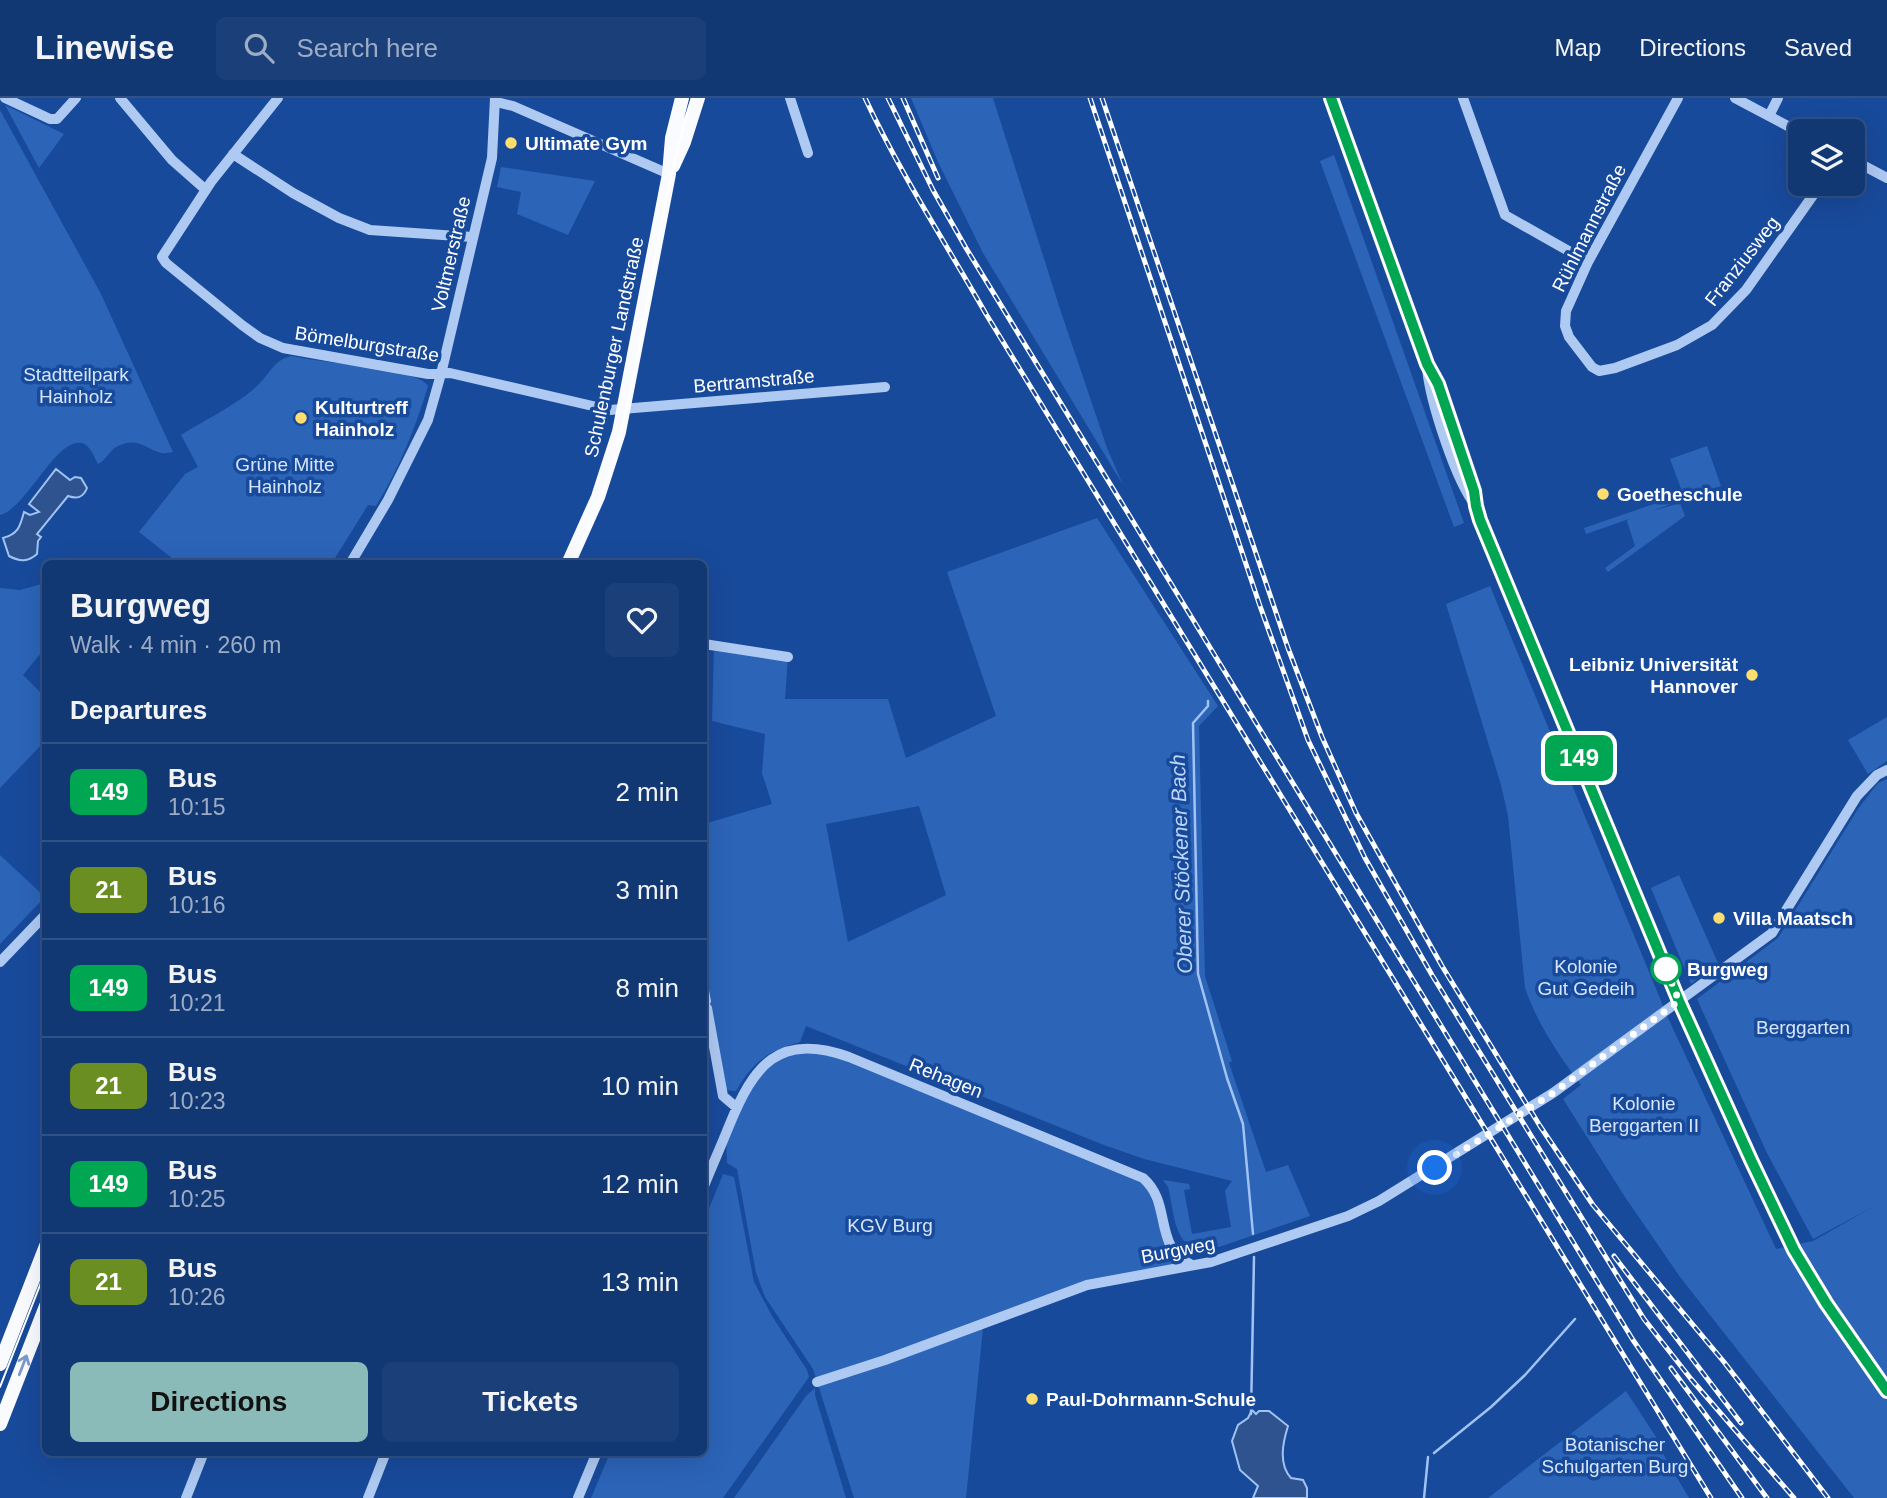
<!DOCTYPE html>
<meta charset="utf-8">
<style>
body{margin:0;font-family:Arial,sans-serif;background:#1b3f79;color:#f1f3f6;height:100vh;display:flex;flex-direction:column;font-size:26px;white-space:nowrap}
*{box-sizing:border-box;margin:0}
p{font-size:23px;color:#9cacc5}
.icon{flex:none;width:38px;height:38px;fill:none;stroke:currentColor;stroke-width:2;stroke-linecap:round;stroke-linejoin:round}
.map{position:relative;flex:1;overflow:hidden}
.sheet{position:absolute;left:42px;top:462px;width:665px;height:896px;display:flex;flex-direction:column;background:#123874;border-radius:10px;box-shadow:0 7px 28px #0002,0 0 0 2px #315286}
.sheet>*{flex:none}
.badge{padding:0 14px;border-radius:10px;font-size:24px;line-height:46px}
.controls{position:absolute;left:1788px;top:21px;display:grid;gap:14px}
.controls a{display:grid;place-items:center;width:77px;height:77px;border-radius:10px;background:#123874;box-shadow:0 7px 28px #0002,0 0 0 2px #315286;font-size:35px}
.you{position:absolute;width:35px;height:35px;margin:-18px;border:5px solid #fff;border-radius:50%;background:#1a73e8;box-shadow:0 0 0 10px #1a73e833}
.map>.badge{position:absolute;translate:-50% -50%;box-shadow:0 0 0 4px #fff}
h2{padding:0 28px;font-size:26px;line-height:63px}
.round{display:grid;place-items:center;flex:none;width:74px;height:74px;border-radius:10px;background:#1b3f79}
.overview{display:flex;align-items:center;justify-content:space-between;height:119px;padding:0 28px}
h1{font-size:33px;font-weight:700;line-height:52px}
.primary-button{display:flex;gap:14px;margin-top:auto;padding:14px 28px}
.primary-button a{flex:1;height:80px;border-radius:10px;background:#8bbbb9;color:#111;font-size:28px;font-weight:700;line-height:80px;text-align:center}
.primary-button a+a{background:#1b3f79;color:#f1f3f6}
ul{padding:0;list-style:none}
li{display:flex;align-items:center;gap:21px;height:98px;padding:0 28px;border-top:2px solid #315286}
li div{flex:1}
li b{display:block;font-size:26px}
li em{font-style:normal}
li .badge{min-width:77px;font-weight:700;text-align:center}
header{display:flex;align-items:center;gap:42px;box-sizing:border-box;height:98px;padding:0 35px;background:#123874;border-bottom:2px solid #315286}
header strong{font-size:33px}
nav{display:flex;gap:38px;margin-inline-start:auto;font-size:24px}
.search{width:490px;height:63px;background:#1b3f79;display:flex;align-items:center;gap:18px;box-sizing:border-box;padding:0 24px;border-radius:10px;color:#9cacc5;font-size:26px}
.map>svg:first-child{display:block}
.green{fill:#2c64b8;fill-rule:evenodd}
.water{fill:#2f538f;stroke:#a1c3f4;stroke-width:2}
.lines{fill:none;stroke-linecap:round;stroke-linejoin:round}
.stream{stroke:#a1c3f4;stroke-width:2.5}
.minor{stroke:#aec9f2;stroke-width:10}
.major{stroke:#f9fbff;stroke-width:14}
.tram{stroke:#fff;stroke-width:2}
.rail-casing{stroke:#fff;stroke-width:5}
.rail{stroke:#184a9b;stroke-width:2.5;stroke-dasharray:8;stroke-linecap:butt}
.oneway{stroke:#7d9ac8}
.line-casing{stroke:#fff;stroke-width:16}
.line{stroke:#00a651;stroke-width:10}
.walk{stroke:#fff;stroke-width:7;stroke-dasharray:0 12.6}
.poi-dot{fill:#ffdd6f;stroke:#184a9b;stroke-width:2.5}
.stop-dot{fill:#fff;stroke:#00a651;stroke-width:3.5}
.labels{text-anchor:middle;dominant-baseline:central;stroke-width:7;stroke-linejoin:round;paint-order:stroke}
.poi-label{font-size:19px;font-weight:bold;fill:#fff;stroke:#184a9b;text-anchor:start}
.street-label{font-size:19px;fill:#fff;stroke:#184a9b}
.park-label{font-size:19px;fill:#d6e5fc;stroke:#184a9b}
.stop-label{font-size:19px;font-weight:bold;fill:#fff;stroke:#184a9b;text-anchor:start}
.water-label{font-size:21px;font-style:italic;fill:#bbd4f8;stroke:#184a9b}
</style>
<header>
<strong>Linewise</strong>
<div class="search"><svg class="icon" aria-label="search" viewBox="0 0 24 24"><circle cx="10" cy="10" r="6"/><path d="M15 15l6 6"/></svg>Search here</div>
<nav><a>Map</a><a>Directions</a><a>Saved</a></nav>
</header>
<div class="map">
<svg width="1887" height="1400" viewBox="0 0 1887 1400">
<rect width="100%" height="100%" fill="#184a9b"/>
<path class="green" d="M 911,0 L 993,0 L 1060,211 L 1107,350 L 1123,387 L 983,155 L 938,64 Z
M 5,7 L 64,36 L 39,70 Z
M 0,12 L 101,196 L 173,354 C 170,354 166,356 162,355 C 147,352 138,338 118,348 C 109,352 107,362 98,366 C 94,359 90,346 81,345 C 55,341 27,410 0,417 Z
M 1334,57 L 1464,425 L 1454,429 L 1320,63 Z
M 501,69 L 595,83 L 568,137 L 517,116 L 521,94 L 497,89 Z
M 293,258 C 317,265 419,270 428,288 C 415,331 400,369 376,408 L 368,407 L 332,465 L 178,465 L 139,434 L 185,376 L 198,369 L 181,337 C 202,324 239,305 256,289 C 269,278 274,260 293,258 Z
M 1707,348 L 1721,388 L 1652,413 L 1680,405 L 1685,418 L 1608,474 L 1605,470 L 1635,448 L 1627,423 L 1629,421 L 1586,436 L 1584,430 L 1683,396 L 1670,361 Z
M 1097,420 L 1218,608 L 1199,628 L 1205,878 L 1232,963 L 1229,965 L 1266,1074 L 1288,1067 L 1310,1118 L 1207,1153 C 1172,1151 1175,1115 1168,1089 L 1163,1082 L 1189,1086 L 1190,1091 L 1184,1092 L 1192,1136 L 1231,1129 L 1225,1093 L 1232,1083 L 1144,1061 L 1104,1047 L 806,928 L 800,944 C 767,953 753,964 736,993 L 725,992 L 704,870 L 704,726 L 772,706 L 762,675 L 765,636 L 712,623 L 714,548 L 788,559 L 785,601 L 888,601 L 906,660 L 996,618 L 947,474 ZM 919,708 L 946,797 L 848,844 L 826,726 Z
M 45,485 L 45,550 L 23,577 L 45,599 L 45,643 L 0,690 L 0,490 L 20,492 Z
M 1490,488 L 1668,920 L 1776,1151 L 1813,1143 L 1873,1109 L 1813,1141 L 1767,1055 L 1697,901 L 1778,840 L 1858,711 L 1878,685 L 1887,681 L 1887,1400 L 1854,1400 L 1680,1179 L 1625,1099 L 1563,1001 L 1581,987 C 1558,956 1538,927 1525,890 L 1508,718 L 1501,687 L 1446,506 Z
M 1887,619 L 1887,663 L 1868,676 L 1848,642 Z
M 0,757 L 45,799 L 0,846 Z
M 1679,777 L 1718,865 L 1691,886 L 1651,790 Z
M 812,949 L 1143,1080 L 1165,1135 L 1192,1166 L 1088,1187 L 983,1230 L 966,1400 L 854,1400 L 813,1271 L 765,1199 L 756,1175 L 737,1071 L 727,1065 L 726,1035 L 736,1009 L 771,961 Z
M 723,1076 L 734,1079 L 754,1184 L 772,1218 L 807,1272 L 809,1279 L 723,1400 L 591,1400 L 610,1355 L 704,1354 L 704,1123 Z
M 815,1290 L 815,1297 L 846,1400 L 734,1400 L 806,1298 Z
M 1626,1293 L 1660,1345 L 1658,1347 L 1689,1400 L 1488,1400 Z"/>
<path class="water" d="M 56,371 L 70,382 L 75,379 L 81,380 L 87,390 C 83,400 77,401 68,398 L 37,436 L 41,439 L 38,443 L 37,456 C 28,464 20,464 9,458 L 3,440 C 18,436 20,429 24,414 L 30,417 L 39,414 L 29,406 Z
M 1252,1312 L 1256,1316 L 1259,1313 L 1269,1313 L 1288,1328 C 1283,1344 1278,1366 1291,1380 L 1303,1382 L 1307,1390 L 1307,1400 L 1253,1400 L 1258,1388 L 1240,1372 L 1232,1343 L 1238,1327 L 1248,1320 Z"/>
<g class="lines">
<path class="stream" d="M 1208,603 L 1208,608 L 1193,625 L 1198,876 L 1227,980 L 1243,1026 L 1253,1136
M 1251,1316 L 1254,1159
M 1434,1355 L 1491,1309 L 1525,1277 L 1575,1221
M 1424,1400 L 1428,1359"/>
<path class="minor" d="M 5,0 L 50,21 L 57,21 L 76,0
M 120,0 L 172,62 L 206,92
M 278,0 L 211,84 L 162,159 L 166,165 L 242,227 L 260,240 L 283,250 L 428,276 L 450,275 L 610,312 L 885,289
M 790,0 L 808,55
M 1331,0 L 1427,266 L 1438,286 L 1486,435 L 1709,972 L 1794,1152 L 1852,1244 L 1887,1294
M 1463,0 L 1505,117 L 1588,164
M 1678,0 L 1588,164 L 1566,213 L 1565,228 L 1569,239 L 1592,269 L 1599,273 L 1615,270 L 1677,247 L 1712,227 L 1746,192 L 1821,86
M 1735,0 L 1801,35
M 496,4 L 513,8 L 669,76
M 1769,18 L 1778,0
M 233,56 L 293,95 L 339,120 L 370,132 L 472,139
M 1853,62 L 1887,80
M 1427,270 C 1430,303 1456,384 1476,408
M 350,466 L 388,402 L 428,322 L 441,276 L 492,60 L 495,0
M 704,546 L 788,559
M 0,864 L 46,816
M 704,893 L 706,903
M 707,910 L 723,998 L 736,1009
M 704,1088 C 712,1068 721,1048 729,1028 C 754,967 778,934 849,959 L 1143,1080 C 1173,1106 1152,1149 1192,1167
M 817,1284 L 885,1262 L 1087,1187 L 1211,1164 L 1348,1118 L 1379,1103 L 1553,995 L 1772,835 L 1857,698 L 1877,677 L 1887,672
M 186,1400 L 204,1354
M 368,1400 L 386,1354
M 578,1400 L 597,1354"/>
<path class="major" d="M 673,68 L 684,44 L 698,0
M 568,466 L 598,399 L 619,334 L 669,76 L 672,40 L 682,0
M 0,1266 L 46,1148
M 0,1326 L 46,1208"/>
<path class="tram" d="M 571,466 C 586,433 602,401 612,367 C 647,246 654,120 692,0
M 0,1289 L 46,1172"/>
<g class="rail-casing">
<path id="rail" d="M 865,0 C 900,75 945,144 986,216 L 1711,1400
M 888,0 L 933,92 L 966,150 L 1633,1242 L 1742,1400
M 903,0 L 938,80
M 1090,0 L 1260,508 L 1308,642 L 1365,760 L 1432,877 L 1644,1221 L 1691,1281 L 1794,1400
M 1102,0 L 1288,550 L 1322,639 L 1356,715 L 1442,868 L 1540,1028 L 1593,1107 L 1724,1264 L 1828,1400
M 1614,1158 L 1741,1325
M 1671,1270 L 1767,1400"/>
</g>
<use href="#rail" class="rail"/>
</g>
<defs><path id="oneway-shaft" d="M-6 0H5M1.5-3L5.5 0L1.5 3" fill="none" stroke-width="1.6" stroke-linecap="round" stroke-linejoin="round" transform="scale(1.75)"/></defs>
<use class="oneway" href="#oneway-shaft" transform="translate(23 1267) rotate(-69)"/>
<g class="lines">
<g class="line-casing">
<path id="line" d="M 1331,0 L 1427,266 L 1438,286 L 1474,393 L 1476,408 L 1480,422 L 1679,903 L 1751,1062 L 1794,1152 L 1826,1205 L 1887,1293"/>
</g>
<use href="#line" class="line"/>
<path class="walk" d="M 1435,1070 L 1553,995 L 1679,903 L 1665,868 L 1666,871"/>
</g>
<g class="poi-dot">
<circle cx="511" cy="45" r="7"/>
<circle cx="301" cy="320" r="7"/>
<circle cx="1603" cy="396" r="7"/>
<circle cx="1752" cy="577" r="7"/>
<circle cx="1719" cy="820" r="7"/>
<circle cx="1032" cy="1301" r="7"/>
</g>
<circle class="stop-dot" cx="1666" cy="871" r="14"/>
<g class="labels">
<g class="poi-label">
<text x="525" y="45">Ultimate Gym</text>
<text x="315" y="309">Kulturtreff<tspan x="315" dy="22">Hainholz</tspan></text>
<text x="1617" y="396">Goetheschule</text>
<text x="1738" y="566" text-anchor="end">Leibniz Universität<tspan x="1738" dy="22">Hannover</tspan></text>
<text x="1733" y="820">Villa Maatsch</text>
<text x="1046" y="1301">Paul-Dohrmann-Schule</text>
</g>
<g class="street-label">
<text transform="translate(1589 130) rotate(-63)">Rühlmannstraße</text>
<text transform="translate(451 156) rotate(-77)">Voltmerstraße</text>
<text transform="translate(1742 163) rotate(-52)">Franziusweg</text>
<text transform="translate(367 246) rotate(9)">Bömelburgstraße</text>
<text transform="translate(614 249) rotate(-78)">Schulenburger Landstraße</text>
<text transform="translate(754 283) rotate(-5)">Bertramstraße</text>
<text transform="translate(946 980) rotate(22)">Rehagen</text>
<text transform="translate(1178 1152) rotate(-11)">Burgweg</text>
</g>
<g class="park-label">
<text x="76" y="276">Stadtteilpark<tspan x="76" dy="22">Hainholz</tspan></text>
<text x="285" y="366">Grüne Mitte<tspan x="285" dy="22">Hainholz</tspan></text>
<text x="1586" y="868">Kolonie<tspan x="1586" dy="22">Gut Gedeih</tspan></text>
<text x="1803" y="929">Berggarten</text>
<text x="1644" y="1005">Kolonie<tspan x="1644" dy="22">Berggarten II</tspan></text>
<text x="890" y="1127">KGV Burg</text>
<text x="1615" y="1346">Botanischer<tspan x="1615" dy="22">Schulgarten Burg</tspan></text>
</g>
<g class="stop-label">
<text x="1687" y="871">Burgweg</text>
</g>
<g class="water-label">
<text transform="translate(1181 766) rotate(-92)">Oberer Stöckener Bach</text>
</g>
</g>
</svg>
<div class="controls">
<a><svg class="icon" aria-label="layers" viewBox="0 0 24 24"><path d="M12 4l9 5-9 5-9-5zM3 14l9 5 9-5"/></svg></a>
</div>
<div class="you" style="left:1435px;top:1070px"></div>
<b class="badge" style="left:1579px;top:660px;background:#00a651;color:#fff">149</b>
<section class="sheet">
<div class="overview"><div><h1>Burgweg</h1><p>Walk · 4 min · 260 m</p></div><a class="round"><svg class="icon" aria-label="heart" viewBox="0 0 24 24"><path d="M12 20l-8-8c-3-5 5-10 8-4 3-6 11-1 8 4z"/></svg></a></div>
<h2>Departures</h2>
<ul>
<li><span class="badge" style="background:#00a651;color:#fff">149</span><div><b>Bus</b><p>10:15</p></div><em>2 min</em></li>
<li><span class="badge" style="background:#6b8e23;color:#fff">21</span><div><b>Bus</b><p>10:16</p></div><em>3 min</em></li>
<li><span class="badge" style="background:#00a651;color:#fff">149</span><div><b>Bus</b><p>10:21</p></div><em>8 min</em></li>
<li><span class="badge" style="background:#6b8e23;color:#fff">21</span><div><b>Bus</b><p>10:23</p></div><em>10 min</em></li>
<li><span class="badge" style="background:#00a651;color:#fff">149</span><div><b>Bus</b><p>10:25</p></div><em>12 min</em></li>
<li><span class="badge" style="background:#6b8e23;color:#fff">21</span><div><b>Bus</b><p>10:26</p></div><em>13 min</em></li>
</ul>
<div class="primary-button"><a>Directions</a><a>Tickets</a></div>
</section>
</div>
